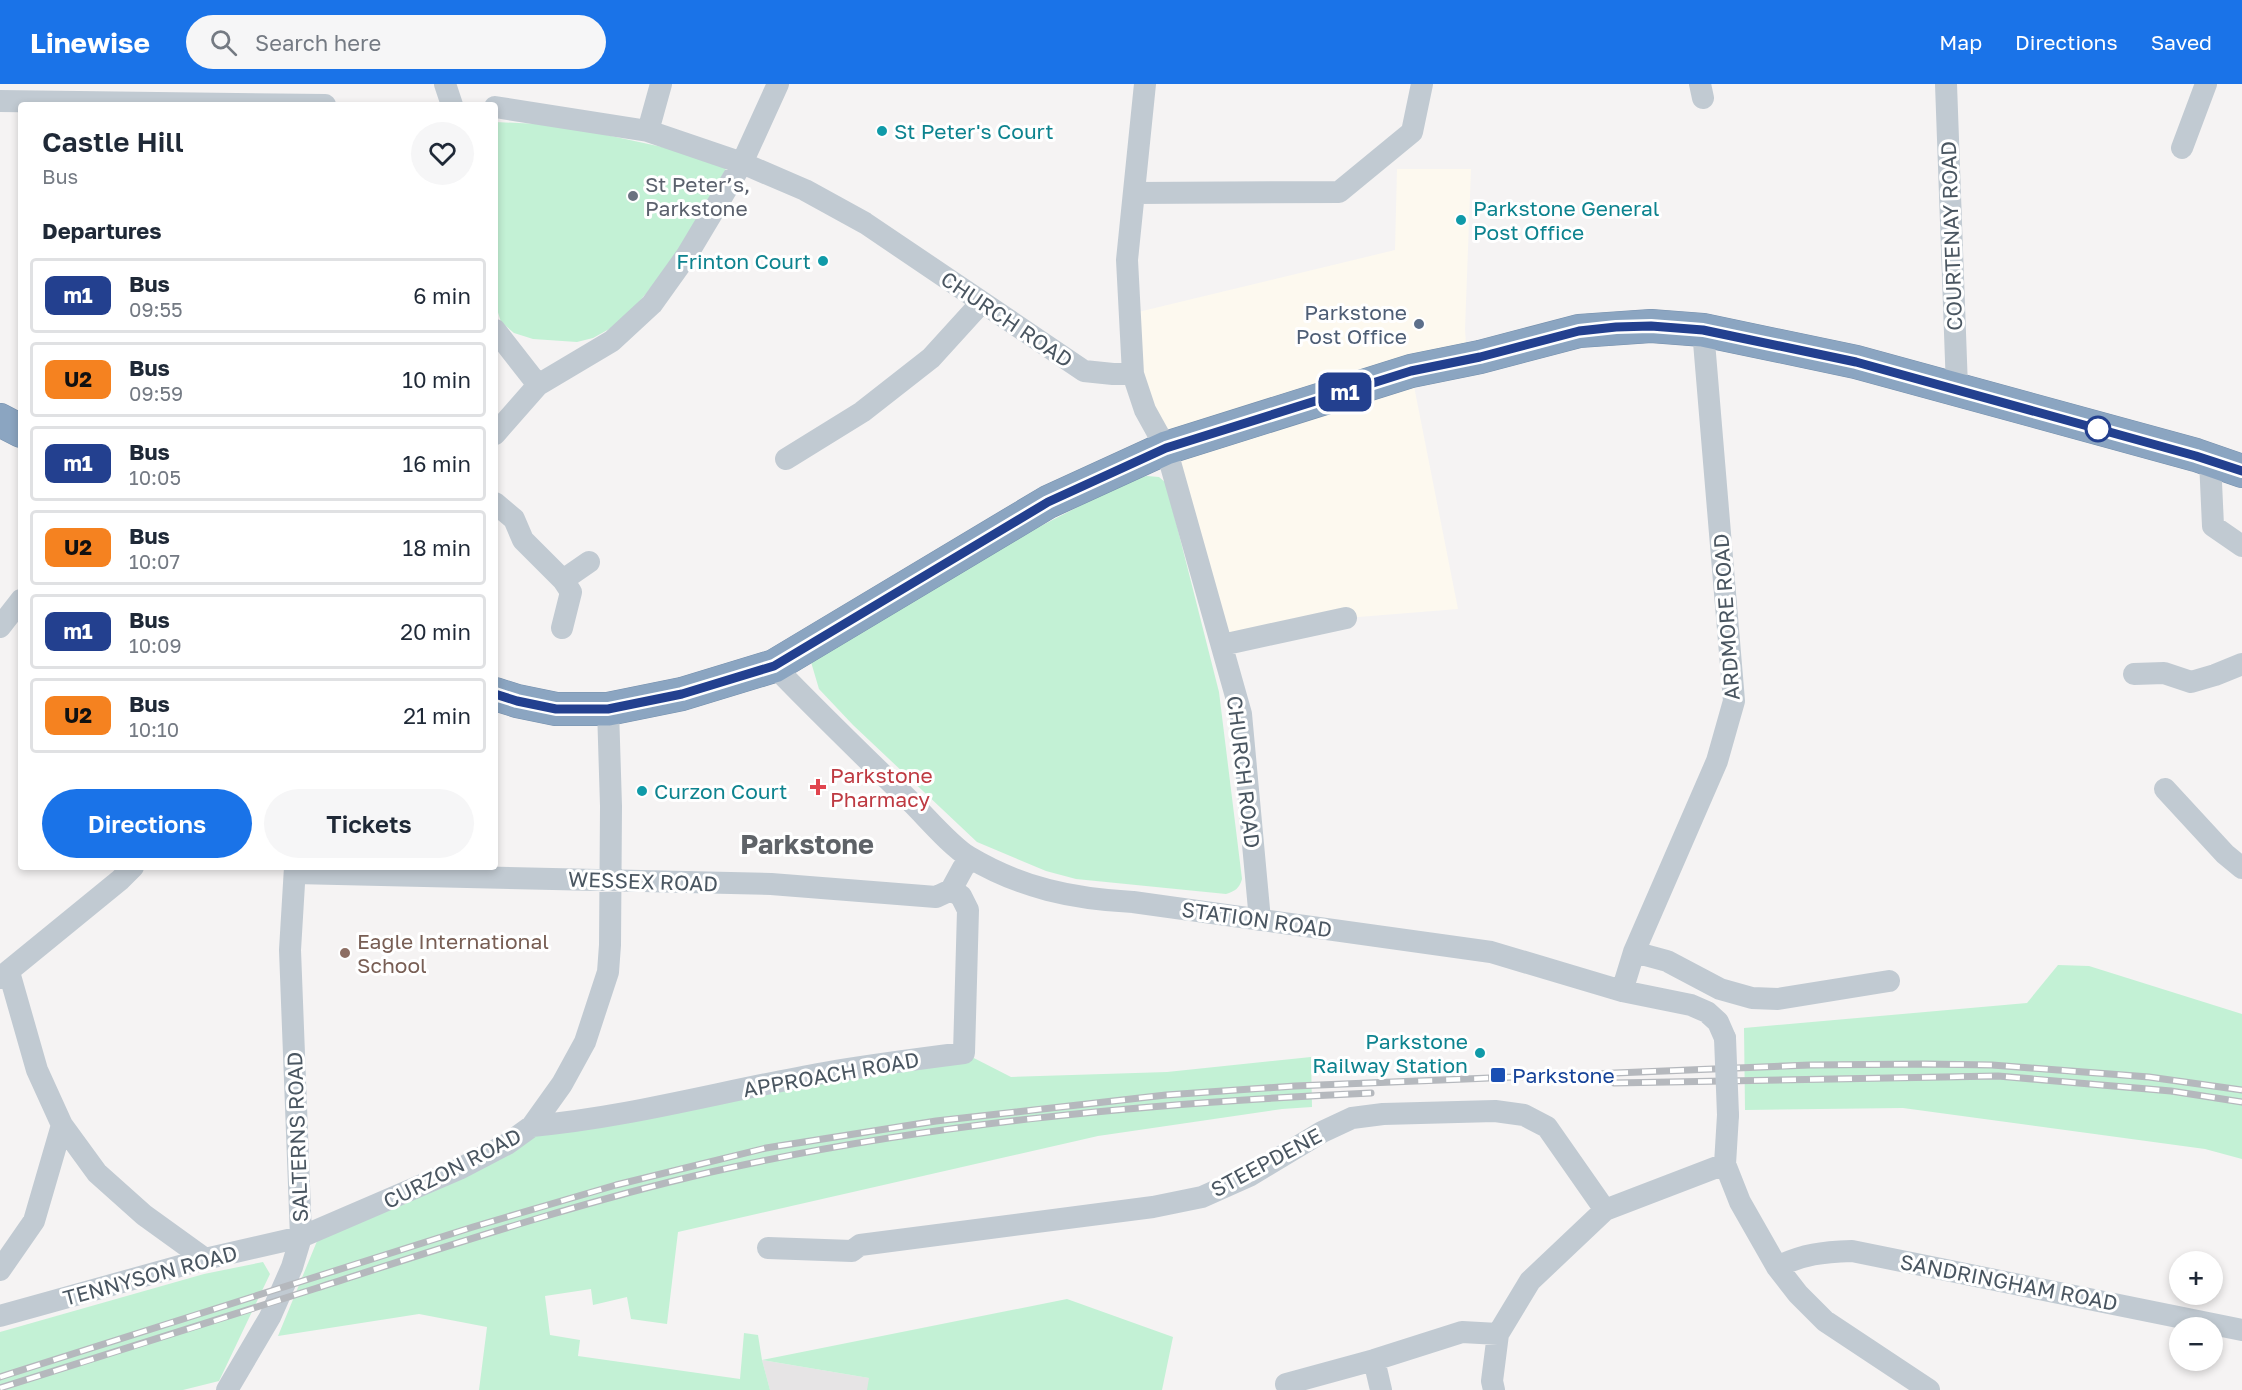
<!DOCTYPE html>
<meta charset="utf-8">
<style>
body{margin:0;font-family:"Golos Text",sans-serif;background:#f6f6f7;color:#1f2937;height:100vh;display:flex;flex-direction:column;font-size:22px;white-space:nowrap}
*{box-sizing:border-box;margin:0}
p{font-size:20px;color:#747a83}
.icon{flex:none;width:33px;height:33px;fill:none;stroke:currentColor;stroke-width:2;stroke-linecap:round;stroke-linejoin:round}
.map{position:relative;flex:1;overflow:hidden}
.details{position:absolute;left:18px;top:18px;width:480px;height:768px;display:flex;flex-direction:column;background:#fff;border-radius:6px;box-shadow:0 3px 9px #0003}
.details>*{flex:none}
.badge{padding:0 12px;border-radius:9px;font-size:21px;line-height:39px}
.fabs{position:absolute;left:2169px;top:1167px;display:grid;gap:12px}
.fabs a{display:grid;place-items:center;width:54px;height:54px;border-radius:50%;background:#fff;box-shadow:0 3px 9px #0003;font-size:30px}
.map>.badge{position:absolute;translate:-50% -50%;box-shadow:0 0 0 3px #fff}
h2{padding:0 24px;font-size:22px;line-height:54px}
.round{display:grid;place-items:center;flex:none;width:63px;height:63px;border-radius:32px;background:#f6f6f7}
.headline{display:flex;align-items:center;justify-content:space-between;height:102px;padding:0 24px}
h1{font-size:28px;font-weight:600;line-height:45px}
.button{display:flex;gap:12px;margin-top:auto;padding:12px 24px}
.button a{flex:1;height:69px;border-radius:36px;background:#1a73e8;color:#fff;font-size:24px;font-weight:600;line-height:69px;text-align:center}
.button a+a{background:#f6f6f7;color:#1f2937}
ul{padding:0;list-style:none}
li{display:flex;align-items:center;gap:18px;height:75px;margin:0 12px 9px;padding:0 12px;border:3px solid #e0e1e3;border-radius:6px}
li div{flex:1}
li b{display:block;font-size:22px}
li em{font-style:normal}
li .badge{min-width:66px;font-weight:700;text-align:center}
header{display:flex;align-items:center;gap:36px;box-sizing:border-box;height:84px;padding:0 30px;background:#1a73e8;color:#fff}
header strong{font-size:28px}
nav{display:flex;gap:33px;margin-inline-start:auto;font-size:21px}
.search{width:420px;height:54px;background:#f6f6f7;display:flex;align-items:center;gap:15px;box-sizing:border-box;padding:0 21px;border-radius:33px;color:#747a83;font-size:22px}
.map>svg:first-child{display:block}
.commercial{fill:#fdf9ef}
.education{fill:#e6e4e5}
.green{fill:#c3f1d5}
.lines{fill:none;stroke-linecap:round;stroke-linejoin:round}
.highway-casing{stroke:#7690ad;stroke-width:34}
.minor{stroke:#c1cad2;stroke-width:22}
.highway{stroke:#8ba5c1;stroke-width:33}
.rail-casing{stroke:#b5b8bd;stroke-width:7}
.rail{stroke:#fff;stroke-width:4.5;stroke-dasharray:14;stroke-linecap:butt}
.minor-bridge{stroke:#c1cad2;stroke-width:22}
.line-casing{stroke:#fff;stroke-width:14}
.line{stroke:#23408f;stroke-width:9}
.culture-dot{fill:#0f9aa8;stroke:#fff;stroke-width:2}
.worship-dot{fill:#6b7280;stroke:#fff;stroke-width:2}
.service-dot{fill:#5c6f8a;stroke:#fff;stroke-width:2}
.stop-dot{fill:#fff;stroke:#23408f;stroke-width:3}
.health-dot{fill:#e0444e;stroke:#fff;stroke-width:2}
.education-dot{fill:#8d6e63;stroke:#fff;stroke-width:2}
.transit-dot{fill:#1a4fb4;stroke:#fff;stroke-width:2}
.labels{text-anchor:middle;dominant-baseline:central;stroke-width:6;stroke-linejoin:round;paint-order:stroke}
.culture-label{font-size:21px;fill:#0d838f;stroke:#fff;text-anchor:start}
.worship-label{font-size:21px;fill:#5b616d;stroke:#fff;text-anchor:start}
.street-label{font-size:21px;fill:#4a5661;stroke:#fff}
.service-label{font-size:21px;fill:#4e5e75;stroke:#fff;text-anchor:end}
.health-label{font-size:21px;fill:#be3a42;stroke:#fff;text-anchor:start}
.education-label{font-size:21px;fill:#785e54;stroke:#fff;text-anchor:start}
.transit-label{font-size:21px;fill:#164399;stroke:#fff;text-anchor:start}
.district-label{font-size:27px;font-weight:bold;fill:#5f6368;stroke:#fff}
</style>
<header>
<strong>Linewise</strong>
<div class="search"><svg class="icon" aria-label="search" viewBox="0 0 24 24"><circle cx="10" cy="10" r="6"/><path d="M15 15l6 6"/></svg>Search here</div>
<nav><a>Map</a><a>Directions</a><a>Saved</a></nav>
</header>
<div class="map">
<svg width="2242" height="1306" viewBox="0 0 2242 1306">
<rect width="100%" height="100%" fill="#f5f3f3"/>
<path class="commercial" d="M 1397,85 L 1471,85 L 1465,245 L 1467,276 L 1411,287 L 1458,525 L 1346,534 L 1222,561 L 1145,326 L 1130,230 L 1395,166 Z"/>
<path class="education" d="M 762,1276 L 869,1294 L 945,1306 L 770,1306 Z"/>
<path class="green" d="M 495,38 L 560,41 L 718,75 L 727,83 L 674,177 L 632,226 L 611,244 L 593,254 L 577,258 L 533,255 L 514,249 L 501,238 L 495,219 Z
M 1147,392 L 1159,393 L 1166,399 L 1219,608 L 1242,795 C 1239,805 1235,807 1226,810 L 1076,795 L 1046,787 L 977,758 L 853,641 L 819,605 L 811,578 L 1035,445 L 1130,396 Z
M 2058,881 L 2089,882 L 2242,930 L 2242,1075 L 2205,1065 L 1903,1024 L 1745,1026 L 1744,944 L 2027,919 Z
M 964,969 L 1011,993 L 1167,988 L 1311,973 L 1312,1023 L 1282,1025 L 1098,1052 L 678,1148 L 667,1240 L 631,1235 L 627,1213 L 593,1221 L 591,1205 L 545,1212 L 550,1251 L 580,1256 L 578,1272 L 740,1295 L 744,1249 L 758,1251 L 762,1276 L 1067,1215 L 1173,1253 L 1162,1306 L 867,1306 L 869,1294 L 762,1276 L 770,1306 L 479,1306 L 487,1243 L 419,1230 L 278,1252 L 322,1145 L 532,1042 Z
M 263,1178 L 270,1190 L 219,1297 L 183,1306 L 0,1306 L 0,1248 L 204,1190 Z"/>
<g class="lines">
<g class="highway-casing">
<path id="highway" d="M 0,336 L 21,347
M 495,610 L 517,617 L 556,625 L 608,625 L 682,610 L 774,582 L 1048,418 L 1166,364 L 1411,287 L 1480,273 L 1579,247 L 1651,242 L 1703,246 L 1856,278 L 2196,371 L 2242,387"/>
</g>
<path class="minor" d="M 445,0 L 452,21
M 1145,0 L 1127,176 L 1133,290 L 1145,326 L 1166,364 L 1241,630 L 1260,836
M 1700,0 L 1703,14
M 1946,0 L 1957,304
M 0,17 L 325,21
M 495,23 L 648,47 L 742,79 L 805,106 L 865,139 L 1084,287 L 1113,290 L 1133,290
M 648,47 L 661,0
M 2182,64 L 2206,0
M 1134,109 L 1339,108 L 1412,48 L 1422,0
M 495,246 L 538,301
M 495,350 L 538,301 L 612,257 L 652,220 L 687,171 L 742,79 L 778,0
M 786,375 L 862,328 L 931,274 L 981,219
M 2210,376 L 2213,442 L 2242,462
M 495,419 L 514,435 L 523,456 L 563,496 L 589,478
M 0,543 L 21,516
M 562,544 L 571,508 L 563,496
M 1222,561 L 1346,534
M 774,582 C 819,629 866,674 913,720 C 928,735 951,762 969,773 C 1021,804 1073,815 1133,818 L 1491,868 L 1622,907 L 1691,921 L 1707,928 L 1718,938 L 1725,954
M 2134,590 L 2164,589 L 2191,598 L 2215,591 L 2242,580
M 2165,705 L 2225,770 L 2242,784
M 295,789 L 771,800 L 936,813 L 951,806 L 963,784 L 971,774
M 1634,868 L 1667,877 L 1720,905 L 1752,914 L 1778,915 L 1889,897
M 0,894 L 120,796 L 133,783
M 1622,907 L 1634,868 L 1717,677 L 1734,617 L 1703,246
M 1728,1031 L 1725,1080 L 1740,1118 L 1777,1183 L 1798,1210 L 1825,1237 L 1929,1306
M 62,1041 L 97,1089 L 144,1131 L 205,1175
M 532,1042 C 631,1033 726,1006 824,989 C 870,981 917,975 964,969 L 968,826 L 961,812 L 951,806
M 768,1164 L 852,1167 L 860,1161 L 1153,1123 L 1202,1113 L 1249,1092 L 1322,1048 L 1352,1034 L 1383,1030 L 1495,1027 L 1524,1031 L 1547,1043 L 1605,1126
M 1777,1183 C 1803,1170 1823,1168 1852,1167 L 2242,1246
M 0,1186 L 34,1137 L 62,1041 L 37,986 L 9,888
M 0,1232 L 205,1175 L 301,1153 L 459,1085 L 507,1060 L 532,1042 L 562,1000 L 585,958 L 608,888 L 610,861 L 611,722 L 608,625
M 1374,1276 L 1381,1306
M 1286,1300 L 1374,1276 L 1462,1248 L 1498,1250
M 227,1306 L 270,1233 L 292,1183 L 301,1153 L 290,866 L 295,783
M 1494,1306 L 1492,1297 L 1498,1250 L 1530,1197 L 1605,1126 L 1725,1080"/>
<use href="#highway" class="highway"/>
<g class="rail-casing">
<path id="rail" d="M 1614,999 L 1998,992 L 2171,1007 L 2242,1018
M 0,1293 L 473,1143 L 616,1101 L 766,1064 L 936,1037 L 1166,1011 L 1295,1002 L 1810,981 L 1924,980 L 1992,981 L 2149,993 L 2242,1006
M 0,1304 C 106,1271 212,1238 317,1204 C 448,1162 577,1119 711,1088 C 927,1039 1150,1019 1371,1009"/>
</g>
<use href="#rail" class="rail"/>
<path class="minor-bridge" d="M 1725,954 L 1728,1031"/>
</g>
<g class="lines">
<g class="line-casing">
<path id="line" d="M 495,610 L 517,617 L 556,625 L 608,625 L 682,610 L 774,582 L 1048,418 L 1166,364 L 1411,287 L 1480,273 L 1579,247 L 1616,243 L 1651,242 L 1703,246 L 1856,278 L 2196,372 L 2242,387"/>
</g>
<use href="#line" class="line"/>
</g>
<g class="culture-dot">
<circle cx="882" cy="47" r="6"/>
<circle cx="1461" cy="136" r="6"/>
<circle cx="823" cy="177" r="6"/>
<circle cx="642" cy="707" r="6"/>
<circle cx="1480" cy="969" r="6"/>
</g>
<circle class="worship-dot" cx="633" cy="112" r="6"/>
<circle class="service-dot" cx="1419" cy="240" r="6"/>
<circle class="stop-dot" cx="2098" cy="345" r="12"/>
<path class="health-dot" d="M815 694h6v6h6v6h-6v6h-6v-6h-6v-6h6z"/>
<circle class="education-dot" cx="345" cy="869" r="6"/>
<rect class="transit-dot" x="1490" y="983" width="16" height="16" rx="3"/>
<g class="labels">
<g class="culture-label">
<text x="894" y="47">St Peter's Court</text>
<text x="1473" y="124">Parkstone General<tspan x="1473" dy="24">Post Office</tspan></text>
<text x="811" y="177" text-anchor="end">Frinton Court</text>
<text x="654" y="707">Curzon Court</text>
<text x="1468" y="957" text-anchor="end">Parkstone<tspan x="1468" dy="24">Railway Station</tspan></text>
</g>
<g class="worship-label">
<text x="645" y="100">St Peter’s,<tspan x="645" dy="24">Parkstone</tspan></text>
</g>
<g class="street-label">
<text transform="translate(1951 152) rotate(-92)">COURTENAY ROAD</text>
<text transform="translate(1007 235) rotate(34)">CHURCH ROAD</text>
<text transform="translate(1726 533) rotate(-94)">ARDMORE ROAD</text>
<text transform="translate(1244 688) rotate(83)">CHURCH ROAD</text>
<text transform="translate(643 797) rotate(2)">WESSEX ROAD</text>
<text transform="translate(1257 835) rotate(8)">STATION ROAD</text>
<text transform="translate(831 990) rotate(-10)">APPROACH ROAD</text>
<text transform="translate(297 1053) rotate(-92)">SALTERNS ROAD</text>
<text transform="translate(1266 1078) rotate(-28)">STEEPDENE</text>
<text transform="translate(452 1084) rotate(-27)">CURZON ROAD</text>
<text transform="translate(150 1191) rotate(-15)">TENNYSON ROAD</text>
<text transform="translate(2009 1198) rotate(11)">SANDRINGHAM ROAD</text>
</g>
<g class="service-label">
<text x="1407" y="228">Parkstone<tspan x="1407" dy="24">Post Office</tspan></text>
</g>
<g class="health-label">
<text x="830" y="691">Parkstone<tspan x="830" dy="24">Pharmacy</tspan></text>
</g>
<g class="education-label">
<text x="357" y="857">Eagle International<tspan x="357" dy="24">School</tspan></text>
</g>
<g class="transit-label">
<text x="1512" y="991">Parkstone</text>
</g>
<g class="district-label">
<text x="807" y="760">Parkstone</text>
</g>
</g>
</svg>
<div class="fabs">
<a>+</a>
<a>−</a>
</div>
<b class="badge" style="left:1345px;top:308px;background:#23408f;color:#fff">m1</b>
<section class="details">
<div class="headline"><div><h1>Castle Hill</h1><p>Bus</p></div><a class="round"><svg class="icon" aria-label="heart" viewBox="0 0 24 24"><path d="M12 20l-8-8c-3-5 5-10 8-4 3-6 11-1 8 4z"/></svg></a></div>
<h2>Departures</h2>
<ul>
<li><span class="badge" style="background:#23408f;color:#fff">m1</span><div><b>Bus</b><p>09:55</p></div><em>6 min</em></li>
<li><span class="badge" style="background:#f58220;color:#111">U2</span><div><b>Bus</b><p>09:59</p></div><em>10 min</em></li>
<li><span class="badge" style="background:#23408f;color:#fff">m1</span><div><b>Bus</b><p>10:05</p></div><em>16 min</em></li>
<li><span class="badge" style="background:#f58220;color:#111">U2</span><div><b>Bus</b><p>10:07</p></div><em>18 min</em></li>
<li><span class="badge" style="background:#23408f;color:#fff">m1</span><div><b>Bus</b><p>10:09</p></div><em>20 min</em></li>
<li><span class="badge" style="background:#f58220;color:#111">U2</span><div><b>Bus</b><p>10:10</p></div><em>21 min</em></li>
</ul>
<div class="button"><a>Directions</a><a>Tickets</a></div>
</section>
</div>
